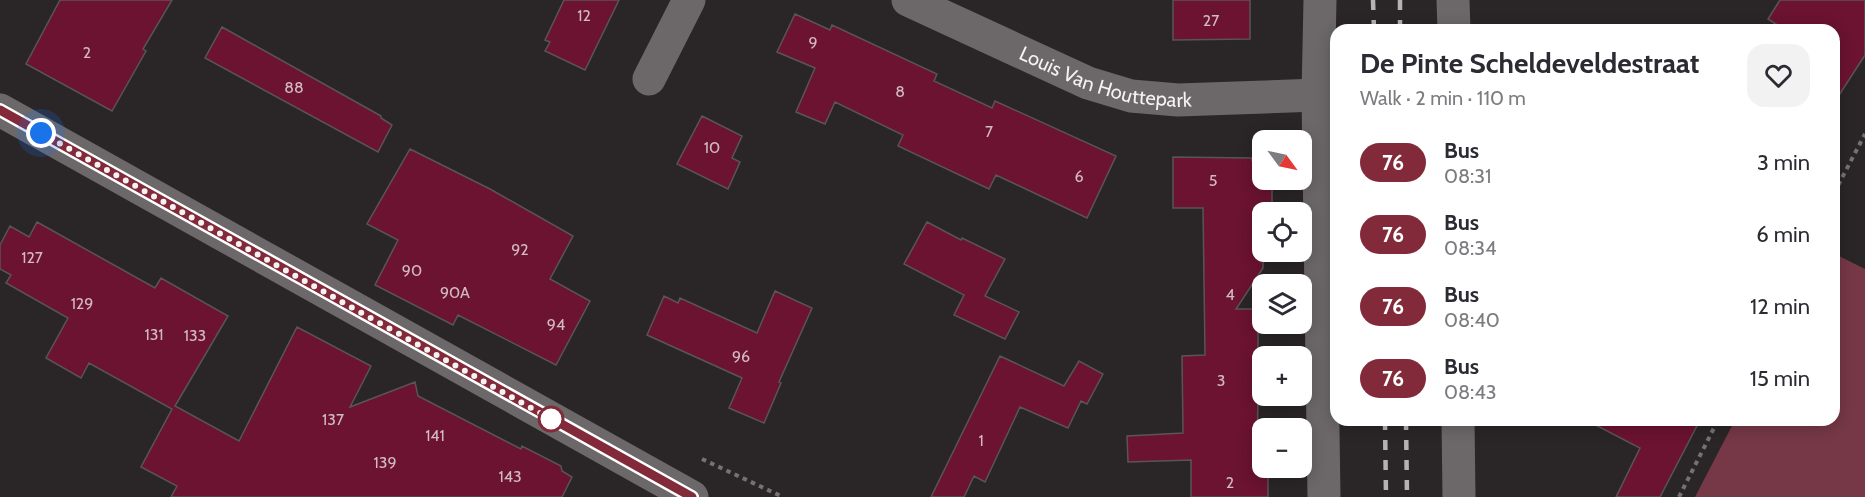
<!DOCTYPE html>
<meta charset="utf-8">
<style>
body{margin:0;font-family:Cabin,sans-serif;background:#f2f2f3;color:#2b2b33;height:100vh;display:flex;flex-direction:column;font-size:22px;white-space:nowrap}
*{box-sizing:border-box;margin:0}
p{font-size:20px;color:#7c7c81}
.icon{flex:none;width:33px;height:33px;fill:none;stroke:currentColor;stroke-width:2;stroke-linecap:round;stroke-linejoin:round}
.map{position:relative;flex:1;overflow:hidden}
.drawer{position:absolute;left:1330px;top:24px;width:510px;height:402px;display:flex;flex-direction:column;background:#fff;border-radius:18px;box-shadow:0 3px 15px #0003}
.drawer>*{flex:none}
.badge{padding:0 12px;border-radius:20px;font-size:21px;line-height:39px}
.needle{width:39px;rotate:123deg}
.buttons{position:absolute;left:1252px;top:130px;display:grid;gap:12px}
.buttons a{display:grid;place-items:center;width:60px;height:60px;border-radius:12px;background:#fff;box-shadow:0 3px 15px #0003;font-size:30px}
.you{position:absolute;width:30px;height:30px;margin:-15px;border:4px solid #fff;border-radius:50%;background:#1a73e8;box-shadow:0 0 0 9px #1a73e833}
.map>.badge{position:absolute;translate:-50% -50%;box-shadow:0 0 0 3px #fff}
.round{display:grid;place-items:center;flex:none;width:63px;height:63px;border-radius:18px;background:#f2f2f3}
.headline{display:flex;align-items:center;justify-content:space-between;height:102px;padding:0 30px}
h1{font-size:28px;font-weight:800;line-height:45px}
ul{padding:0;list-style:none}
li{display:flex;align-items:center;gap:18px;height:72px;padding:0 30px}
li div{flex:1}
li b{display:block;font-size:22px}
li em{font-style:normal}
li .badge{min-width:66px;font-weight:700;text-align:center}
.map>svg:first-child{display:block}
.green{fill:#763846}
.building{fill:#6b1330;stroke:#595556;stroke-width:1.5}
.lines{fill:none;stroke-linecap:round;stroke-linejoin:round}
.path{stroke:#757272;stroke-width:4;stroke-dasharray:4.5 4.5;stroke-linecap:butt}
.street{stroke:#6c6869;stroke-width:33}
.rail{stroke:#b6b3b4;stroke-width:4.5;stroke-dasharray:10 10;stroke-linecap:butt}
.line-casing{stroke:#fff;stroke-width:14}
.line{stroke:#822a3a;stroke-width:9}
.walk{stroke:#f4f2f2;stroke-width:6;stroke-dasharray:0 10.8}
.stop-dot{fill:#fff;stroke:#822a3a;stroke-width:3}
.labels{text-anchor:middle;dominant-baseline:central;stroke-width:4.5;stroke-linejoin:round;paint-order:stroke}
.number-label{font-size:16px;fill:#d2bac2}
.street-label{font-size:20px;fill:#f4f2f2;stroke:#111010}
</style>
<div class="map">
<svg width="1865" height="497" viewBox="0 0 1865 497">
<rect width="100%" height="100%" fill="#2a2627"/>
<path class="green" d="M 1835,254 L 1865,269 L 1865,497 L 1695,497 L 1735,420 L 1834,420 Z"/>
<path class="building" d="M 60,0 L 172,0 L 143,49 L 146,51 L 112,111 L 26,64 Z
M 564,0 L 619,0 L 585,70 L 545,51 L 550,42 L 545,40 Z
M 1173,0 L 1250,0 L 1250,39 L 1173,40 Z
M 1780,0 L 1865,0 L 1865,55 L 1834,103 L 1834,30 L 1785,30 L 1768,19 Z
M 795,14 L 830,30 L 832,25 L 937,74 L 934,81 L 992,108 L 995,101 L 1116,156 L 1087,218 L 996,175 L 989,189 L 898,146 L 903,135 L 835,102 L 825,124 L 796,112 L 815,68 L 777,52 Z
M 222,27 L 381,116 L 381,118 L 392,125 L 378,152 L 205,58 Z
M 702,116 L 742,136 L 732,158 L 740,162 L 728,189 L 677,164 Z
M 410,149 L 490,189 L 573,236 L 550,279 L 590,301 L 556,365 L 458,315 L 453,325 L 375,285 L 398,240 L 367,224 Z
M 1173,157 L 1252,158 L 1252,161 L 1263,161 L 1263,180 L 1272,180 L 1272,213 L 1263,213 L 1263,268 L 1236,309 L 1258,309 L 1258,378 L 1261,381 L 1261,392 L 1258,396 L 1257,451 L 1263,451 L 1263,468 L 1268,468 L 1268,497 L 1191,497 L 1191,460 L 1128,462 L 1127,436 L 1183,433 L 1182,356 L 1205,355 L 1203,208 L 1173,208 Z
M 37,222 L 155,288 L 161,278 L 228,316 L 175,406 L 239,441 L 297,327 L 371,366 L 350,407 L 415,382 L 418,396 L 521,449 L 522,446 L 561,466 L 562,471 L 572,477 L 562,497 L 171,497 L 177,486 L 141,467 L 172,409 L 89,363 L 81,378 L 46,358 L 68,318 L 6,283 L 11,275 L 0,269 L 0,245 L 10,226 L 29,237 Z
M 927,222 L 961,240 L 962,238 L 1005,259 L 985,296 L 1019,312 L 1005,339 L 954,315 L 964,295 L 904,264 Z
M 775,291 L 812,308 L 779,382 L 781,383 L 764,423 L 729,408 L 742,378 L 647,335 L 664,296 L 678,303 L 680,298 L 757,333 Z
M 1000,356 L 1064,386 L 1079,361 L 1103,374 L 1087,404 L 1081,401 L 1068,428 L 1020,407 L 985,482 L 974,476 L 964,497 L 931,497 Z
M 1586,420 L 1700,420 L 1660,497 L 1616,497 L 1640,448 Z"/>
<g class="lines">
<path class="path" d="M 1834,193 L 1865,134
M 702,459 L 783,497
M 1679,497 L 1718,420"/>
<g class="street">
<path id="s1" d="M 908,0 L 1088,83 L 1131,96 L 1178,100 L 1318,95"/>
<path d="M 1320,0 L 1318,95 L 1324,497"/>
<path d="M 1453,0 L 1454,30"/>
<path d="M 649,79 L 689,0"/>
<path d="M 0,110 L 692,497"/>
<path d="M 1458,420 L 1459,497"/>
</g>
<path class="rail" d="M 1373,0 L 1374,30
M 1400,0 L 1400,30
M 1385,420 L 1386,497
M 1406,420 L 1407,497"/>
</g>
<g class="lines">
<g class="line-casing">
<path id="line" d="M 0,110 L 692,497"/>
</g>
<use href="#line" class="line"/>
<path class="walk" d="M 41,133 L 556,422 L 551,419"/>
</g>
<circle class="stop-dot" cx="551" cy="419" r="12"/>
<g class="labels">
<g class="number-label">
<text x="584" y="15">12</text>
<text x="1211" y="20">27</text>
<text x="813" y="42">9</text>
<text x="87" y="52">2</text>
<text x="294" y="87">88</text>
<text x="900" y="91">8</text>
<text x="989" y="131">7</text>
<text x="712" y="147">10</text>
<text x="1079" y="176">6</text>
<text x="1213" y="180">5</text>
<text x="520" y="249">92</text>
<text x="32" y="257">127</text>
<text x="412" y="270">90</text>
<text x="455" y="292">90A</text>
<text x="1230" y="294">4</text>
<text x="82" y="303">129</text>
<text x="556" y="324">94</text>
<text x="154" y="334">131</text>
<text x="195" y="335">133</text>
<text x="741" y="356">96</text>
<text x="1221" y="380">3</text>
<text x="333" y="419">137</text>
<text x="435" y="435">141</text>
<text x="981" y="440">1</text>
<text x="385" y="462">139</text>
<text x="510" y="476">143</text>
<text x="1230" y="482">2</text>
</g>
<g class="street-label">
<text stroke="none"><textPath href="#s1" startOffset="214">Louis Van Houttepark</textPath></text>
</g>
</g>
</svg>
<div class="buttons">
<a><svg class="needle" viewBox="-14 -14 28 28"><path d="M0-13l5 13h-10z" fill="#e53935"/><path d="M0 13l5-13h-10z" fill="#7c7c81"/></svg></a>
<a><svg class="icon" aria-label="locate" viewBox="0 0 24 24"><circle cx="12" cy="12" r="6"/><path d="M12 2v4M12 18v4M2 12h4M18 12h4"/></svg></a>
<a><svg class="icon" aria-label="layers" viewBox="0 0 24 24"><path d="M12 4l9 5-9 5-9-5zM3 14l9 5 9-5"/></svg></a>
<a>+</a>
<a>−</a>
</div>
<div class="you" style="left:41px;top:133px"></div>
<section class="drawer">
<div class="headline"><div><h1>De Pinte Scheldeveldestraat</h1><p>Walk · 2 min · 110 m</p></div><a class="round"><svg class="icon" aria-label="heart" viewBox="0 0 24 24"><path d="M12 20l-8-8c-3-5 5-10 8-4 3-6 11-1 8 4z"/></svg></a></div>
<ul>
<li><span class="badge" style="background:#822a3a;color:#fff">76</span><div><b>Bus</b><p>08:31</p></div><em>3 min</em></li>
<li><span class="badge" style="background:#822a3a;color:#fff">76</span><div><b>Bus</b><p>08:34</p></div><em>6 min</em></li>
<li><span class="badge" style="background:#822a3a;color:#fff">76</span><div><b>Bus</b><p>08:40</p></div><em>12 min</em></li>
<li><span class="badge" style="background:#822a3a;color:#fff">76</span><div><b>Bus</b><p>08:43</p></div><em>15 min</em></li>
</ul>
</section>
</div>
